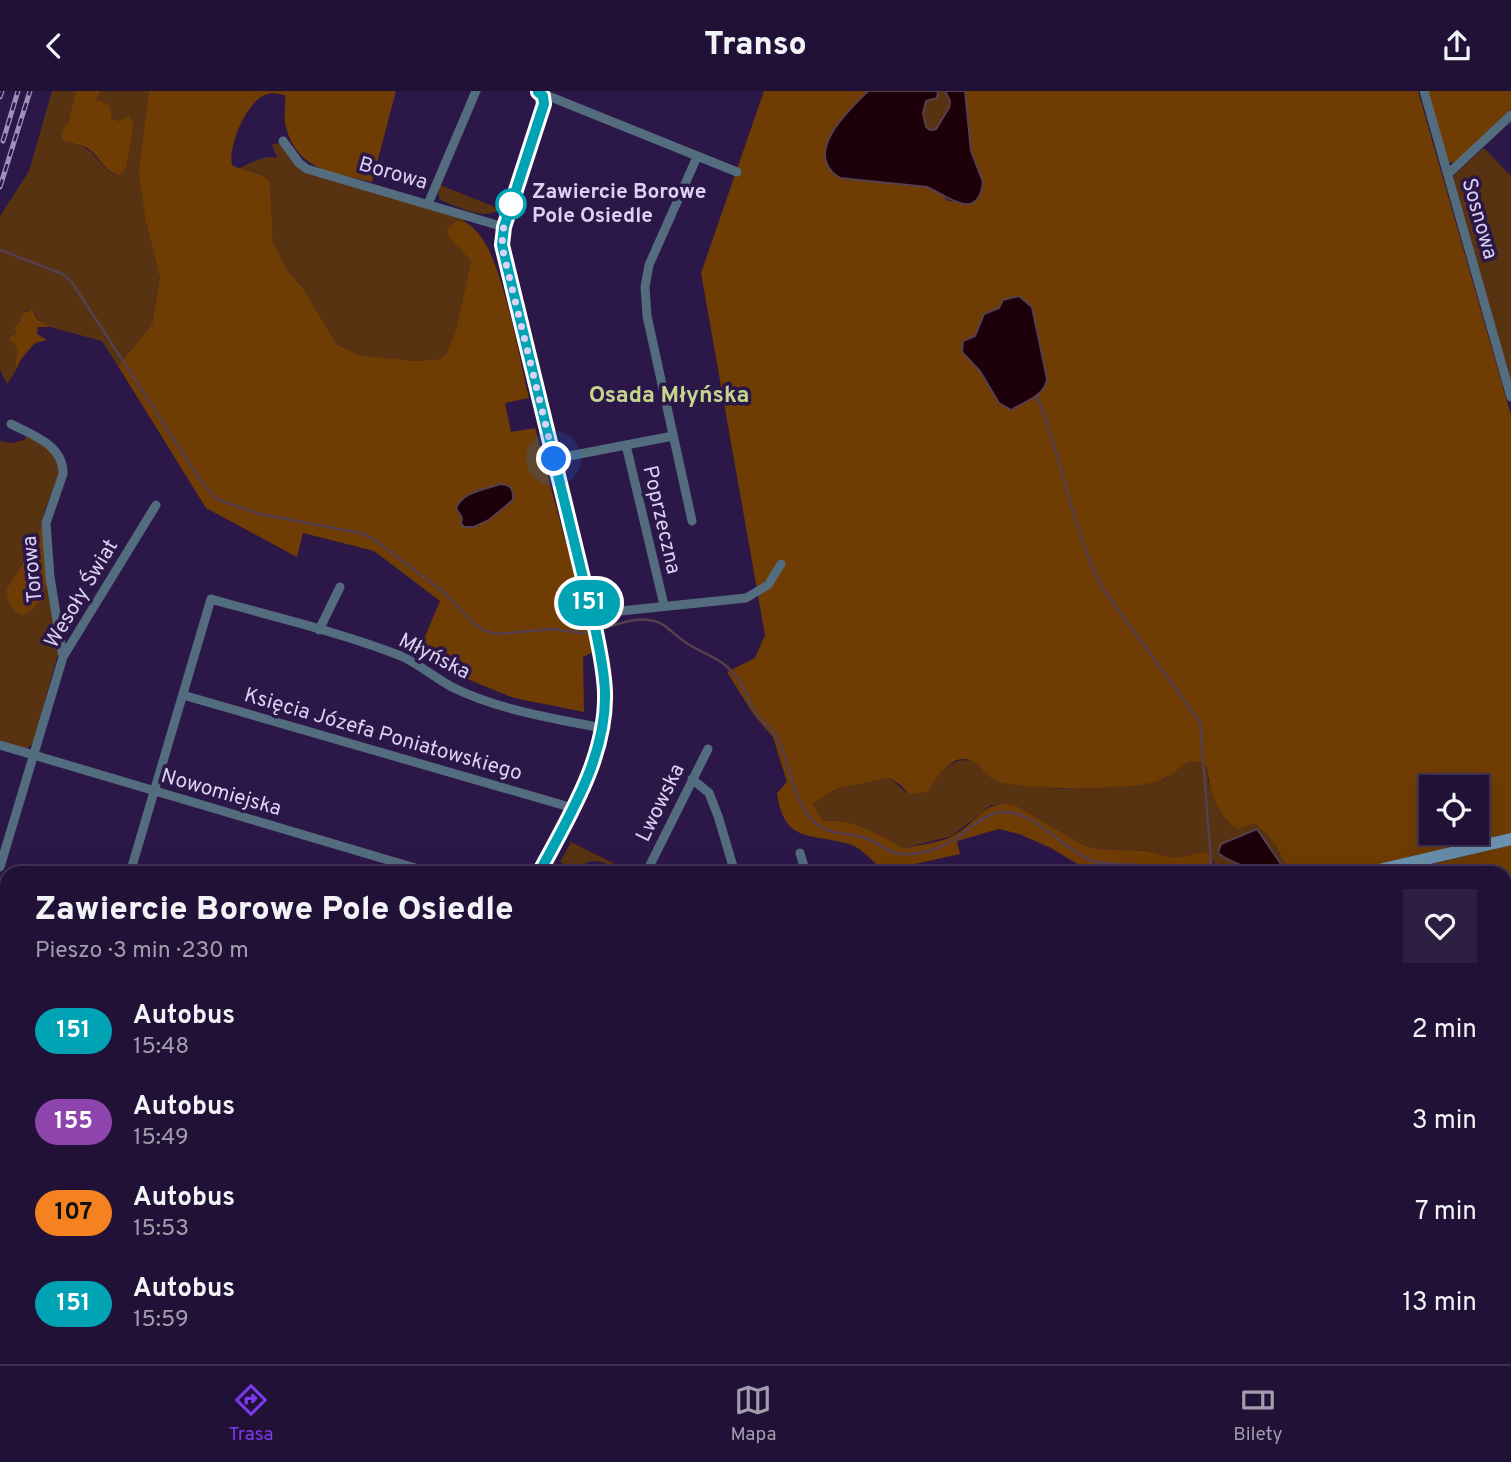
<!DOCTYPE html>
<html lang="pl">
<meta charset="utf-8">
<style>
body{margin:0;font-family:Overpass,sans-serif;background:#2d1f42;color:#f1f3f6;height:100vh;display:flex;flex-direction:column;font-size:26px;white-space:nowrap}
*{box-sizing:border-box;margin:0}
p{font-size:23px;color:#a29dad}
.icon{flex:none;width:38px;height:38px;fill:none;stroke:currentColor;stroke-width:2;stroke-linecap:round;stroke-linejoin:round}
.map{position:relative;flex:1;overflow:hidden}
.panel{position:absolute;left:0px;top:775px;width:1512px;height:499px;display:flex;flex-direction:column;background:#211137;border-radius:21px 21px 0 0;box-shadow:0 7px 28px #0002,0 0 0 2px #3e3152}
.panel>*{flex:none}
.badge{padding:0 14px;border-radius:23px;font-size:24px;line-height:46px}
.controls{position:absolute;left:1419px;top:684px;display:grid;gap:14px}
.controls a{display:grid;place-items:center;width:70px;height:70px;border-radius:0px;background:#211137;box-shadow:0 7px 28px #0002,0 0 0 2px #3e3152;font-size:35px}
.you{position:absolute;width:35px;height:35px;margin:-18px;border:5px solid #fff;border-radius:50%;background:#1a73e8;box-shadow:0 0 0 10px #1a73e833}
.map>.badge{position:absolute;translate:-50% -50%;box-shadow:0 0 0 4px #fff}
.round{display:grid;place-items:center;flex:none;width:74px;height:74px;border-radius:0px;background:#2d1f42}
.overview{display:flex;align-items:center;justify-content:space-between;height:119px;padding:0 35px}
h1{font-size:33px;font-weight:800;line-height:52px}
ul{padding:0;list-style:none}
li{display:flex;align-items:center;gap:21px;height:91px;padding:0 35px}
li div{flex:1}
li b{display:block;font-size:26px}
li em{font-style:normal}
li .badge{min-width:77px;font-weight:700;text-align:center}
header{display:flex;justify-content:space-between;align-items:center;height:91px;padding:0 35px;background:#211137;font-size:32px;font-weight:800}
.menu{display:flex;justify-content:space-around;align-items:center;height:98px;border-top:2px solid #3e3152;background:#211137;font-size:19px;color:#a29dad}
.menu a{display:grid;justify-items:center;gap:4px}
.menu .selected{color:#7c3aed}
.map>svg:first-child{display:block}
.built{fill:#361d57}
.green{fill:#583312;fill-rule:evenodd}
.forest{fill:#6f3c04;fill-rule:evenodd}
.water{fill:#1d0009;stroke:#563f4f;stroke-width:2}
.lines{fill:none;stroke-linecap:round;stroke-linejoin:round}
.stream{stroke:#563f4f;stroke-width:2.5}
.street{stroke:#536c7e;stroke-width:9}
.secondary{stroke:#6c94b1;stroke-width:12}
.rail-casing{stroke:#9e90b7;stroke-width:5}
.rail{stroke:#2c1749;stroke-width:2.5;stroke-dasharray:8;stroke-linecap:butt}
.line-casing{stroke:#fff;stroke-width:16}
.line{stroke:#00a3b4;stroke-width:10}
.walk{stroke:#dbd1f2;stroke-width:7;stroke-dasharray:0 12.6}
.stop-dot{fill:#fff;stroke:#00a3b4;stroke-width:3.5}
.labels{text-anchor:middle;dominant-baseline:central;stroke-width:7;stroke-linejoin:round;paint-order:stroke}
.street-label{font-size:21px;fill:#dbd1f2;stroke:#2c1749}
.stop-label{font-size:21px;font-weight:bold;fill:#dbd1f2;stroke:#2c1749;text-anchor:start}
.neighbourhood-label{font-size:23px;font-weight:bold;fill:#c4d68b;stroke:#2c1749}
</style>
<header><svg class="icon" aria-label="back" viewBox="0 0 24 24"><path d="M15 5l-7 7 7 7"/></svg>Transo<svg class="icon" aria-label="share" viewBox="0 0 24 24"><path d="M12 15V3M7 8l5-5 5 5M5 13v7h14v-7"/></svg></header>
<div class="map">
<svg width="1511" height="1273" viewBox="0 0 1511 1273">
<rect width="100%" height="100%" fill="#2c1749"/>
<path class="built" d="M 1068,1267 L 1263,1267 L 1260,1270 L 1263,1273 L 1062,1273 Z"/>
<path class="green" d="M 52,0 L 76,0 L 68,32 L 69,52 C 101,55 97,83 121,84 L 127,74 L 134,33 L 129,25 L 120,30 L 111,28 L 96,11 L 101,0 L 149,0 L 146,132 L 160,185 L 152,233 L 118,275 L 102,250 L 50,236 L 38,229 L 36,223 L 30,219 L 25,220 L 15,244 L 14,252 L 17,258 L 15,281 L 7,293 L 0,279 L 0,125 L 29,80 Z
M 938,0 L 946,0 L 950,10 L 949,17 L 936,38 L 929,39 C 923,33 922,18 926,10 L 937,7 Z
M 282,52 L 301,78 L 460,126 L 467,131 L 458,129 L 450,148 L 471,170 L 455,242 L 446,263 L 439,268 L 414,270 L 360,264 L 337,254 L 304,198 L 287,179 L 273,151 L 270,91 C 264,80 249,80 238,78 C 251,72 263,64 277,67 L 272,53 Z
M 1484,57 L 1511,85 L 1511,293 L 1453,89 L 1455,83 Z
M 440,94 L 500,118 C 484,131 457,115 440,109 L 438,101 Z
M 27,344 L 44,353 L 58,370 L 59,383 L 45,419 L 40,442 L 7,497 L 40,508 L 48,492 L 59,559 L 33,653 L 26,658 L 0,650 L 0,350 L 12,352 L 24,349 Z
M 962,669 L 972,670 L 995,690 L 1058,698 L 1148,692 L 1165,688 L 1178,676 L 1194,669 L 1200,670 L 1207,675 L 1208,690 L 1238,738 L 1255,733 C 1272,746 1283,761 1287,782 L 1216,782 L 1214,771 L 1209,763 L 1204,761 L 1173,767 L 1147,760 L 1097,758 L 1083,754 L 1015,714 L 991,714 L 952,745 L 904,757 C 879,744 852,726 823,730 L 813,713 L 836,698 L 890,687 L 909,704 L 928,701 C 937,686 944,673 962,669 ZM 1271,759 L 1278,768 L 1264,779 L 1220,765 Z
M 571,751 L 617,774 C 600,775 595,761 576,780 L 560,771 Z
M 1511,922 L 1511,1074 L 1505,1071 L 1505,926 Z"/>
<path class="forest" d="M 76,0 L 101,0 L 96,10 C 109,11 112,16 111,28 L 120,30 L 129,24 L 134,33 L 127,74 L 122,84 C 104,83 102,68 90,59 C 82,52 71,54 62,48 L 62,40 L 68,32 Z
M 149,0 L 396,0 L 372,91 C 335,82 297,80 286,36 C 283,26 286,14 285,4 C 280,3 273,1 268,3 C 247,8 228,55 232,74 C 244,82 261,78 270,91 L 273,151 L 287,179 L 304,198 L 337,254 L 360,264 L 414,270 L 439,268 L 446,263 L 455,242 L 471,170 L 450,148 L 447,138 L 458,129 C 475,132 487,153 493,168 C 509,209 519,264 529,307 L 505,312 L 511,341 L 535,337 L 595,560 L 583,566 L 584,621 L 514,607 L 450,581 L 418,562 L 440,510 L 374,460 L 303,442 L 297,466 L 206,417 L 118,275 L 152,233 L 160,186 L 146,132 L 139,80 ZM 500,393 L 506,393 L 508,414 C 489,423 485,438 461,433 L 462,427 L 456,416 L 469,403 Z
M 764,0 L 868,0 L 835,36 L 832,82 L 840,87 L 927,96 L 939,101 L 948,110 L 971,112 L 982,98 L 981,83 L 971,60 L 965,0 L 1418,0 L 1511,324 L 1511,742 L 1345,782 L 1287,782 C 1283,762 1272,746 1255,733 L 1238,738 C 1218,727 1209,697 1207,676 C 1187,660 1179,682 1161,689 C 1133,698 1100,696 1071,697 C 1057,698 1009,695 996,690 C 989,687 982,678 976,673 C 955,656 937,686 928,701 L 909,704 L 902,695 L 890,687 L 836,698 L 813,713 L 823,730 C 852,726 879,744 904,757 C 919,754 939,752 953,745 C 977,732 983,708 1015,714 L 1083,754 L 1097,758 L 1147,760 L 1173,767 L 1204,761 L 1209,763 L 1216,782 L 1092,782 L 1051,757 L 1019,743 L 999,738 L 957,750 L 960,763 L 884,780 C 874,772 861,756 849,753 C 811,742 784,753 777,702 L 787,691 L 773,646 L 754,624 L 727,581 L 755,567 L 765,544 L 701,182 ZM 1003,209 L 1028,211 L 1032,217 L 1047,288 L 1046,294 L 1011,319 C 992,311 985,280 966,266 L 969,247 L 974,246 L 979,233 L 988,221 L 999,217 ZM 1432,696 L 1477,696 L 1477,742 L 1432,742 Z
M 1426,0 L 1511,0 L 1511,18 L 1456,70 L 1450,72 L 1447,70 Z
M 32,218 L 38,229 L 50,236 L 38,236 L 37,243 L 47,249 L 35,252 L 21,268 L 15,281 L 17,258 L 14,252 L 9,250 L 10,246 L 16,243 L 15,236 L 21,230 L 22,223 Z
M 42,434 L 48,492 L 35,516 L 22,525 C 12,519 5,509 7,497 L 35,452 Z
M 1511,754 L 1511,818 L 1505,822 L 1505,782 L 1395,782 Z
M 1505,1210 L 1511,1213 L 1511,1273 L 1381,1273 L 1379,1269 L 1381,1267 L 1505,1267 Z
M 689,1267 L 1039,1267 L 1033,1273 L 682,1273 Z"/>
<path class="water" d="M 868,0 L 938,0 L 937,7 L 926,10 L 923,22 L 926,36 L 930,39 L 936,38 L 949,17 L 950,10 L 945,0 L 965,0 L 971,60 L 983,91 C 978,133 946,104 927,96 L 840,87 C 801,63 848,20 868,0 Z
M 1019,205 L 1032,216 L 1047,288 C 1045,305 1024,311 1011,319 L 999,312 L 980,280 L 962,261 L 963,250 L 975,245 L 984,223 L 999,217 L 1003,209 Z
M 500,393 C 511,393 514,399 513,409 L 489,429 L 474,436 L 465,436 L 461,433 L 462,427 L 456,417 C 463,400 485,399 500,393 Z
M 1257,738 L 1283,776 C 1266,785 1232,773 1218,762 L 1221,753 Z
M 1505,1115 L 1511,1119 L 1511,1205 L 1505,1202 Z"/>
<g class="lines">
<path class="stream" d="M 0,159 L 63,183 L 71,190 L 201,390 L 216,408 L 260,423 L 360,442 L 372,447 L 445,502 L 472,531 L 483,539 L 496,543 L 551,538 L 582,542 L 592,541
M 1037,305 C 1063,368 1071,438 1103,498 L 1200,631 L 1212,782
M 599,539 C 619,533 645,521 665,535 C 674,542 684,552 695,557 C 712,566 725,570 737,587 C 746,598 749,613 757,624 C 764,633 774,638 778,648 C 791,675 793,715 818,734 C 832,745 852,741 868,748 C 878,752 886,760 896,762 C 913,766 938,759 952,750 C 968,741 983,722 1002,721 C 1033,719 1062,757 1090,769 C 1113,778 1139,767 1161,782
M 1505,1092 L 1511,1095"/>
<path class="street" d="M 1424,0 L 1511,306
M 541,2 L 737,81
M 283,50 L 299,72 L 307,78 L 504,136
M 1448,83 L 1511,24
M 428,113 L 476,0
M 11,333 C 32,344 64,354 63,383 L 46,432 L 50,486 L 63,566
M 626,354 L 673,345
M 554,368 L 626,354 L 664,514
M 692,430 L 647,225 L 645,196 L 649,174 L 697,66
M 592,523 L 746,507 L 768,494 L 781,473
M 319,539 L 340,496
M 183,604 L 573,717
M 0,654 L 432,782
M 692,688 L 709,702 L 718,725 L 735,782
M 800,762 L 806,782
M 0,776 L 63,566 L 156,414
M 130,782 L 211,508 C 274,526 340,541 401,565 C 419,573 435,587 452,596 C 498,619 552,627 602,637
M 646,782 L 708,658
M 0,863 L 7,865
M 0,953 L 7,955
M 0,1047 L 7,1049
M 0,1136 L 7,1138
M 0,1231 L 7,1233
M 113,1267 L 131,1273
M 197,1267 L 199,1273
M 246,1273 L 263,1267
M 325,1273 L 328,1267"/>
<path class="secondary" d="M 536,0 L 543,5 L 544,13 L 504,136 L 502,154 L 592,523 C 598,549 605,575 605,602 C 606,667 568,727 539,782
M 1366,782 L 1511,748
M 0,1200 L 7,1197
M 1286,1267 L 1293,1273"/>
<g class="rail-casing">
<path id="rail" d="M 0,6 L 2,0
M 3,50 L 18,0
M 0,96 L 30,0"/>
</g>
<use href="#rail" class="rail"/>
</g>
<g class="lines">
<g class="line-casing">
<path id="line" d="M 538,1 L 543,5 L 544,13 L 504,136 L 502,154 L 594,532 C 599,555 604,577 605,601 C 607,666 568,727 539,782"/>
</g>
<use href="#line" class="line"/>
<path class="walk" d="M 511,113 L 502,142 L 503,160 L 554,368"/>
</g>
<circle class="stop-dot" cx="511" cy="113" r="14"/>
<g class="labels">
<g class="street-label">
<text transform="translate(393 83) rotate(16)">Borowa</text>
<text transform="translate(1479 128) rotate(74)">Sosnowa</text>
<text transform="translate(661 429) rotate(77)">Poprzeczna</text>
<text transform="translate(33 478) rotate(-95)">Torowa</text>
<text transform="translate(82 503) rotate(-59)">Wesoły Świat</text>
<text transform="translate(434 566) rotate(27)">Młyńska</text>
<text transform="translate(383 644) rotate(16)">Księcia Józefa Poniatowskiego</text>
<text transform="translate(221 702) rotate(16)">Nowomiejska</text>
<text transform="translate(661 712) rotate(-64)">Lwowska</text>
</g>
<g class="stop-label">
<text x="532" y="101">Zawiercie Borowe<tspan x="532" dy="24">Pole Osiedle</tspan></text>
</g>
<g class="neighbourhood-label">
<text x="669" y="305">Osada Młyńska</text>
</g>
</g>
</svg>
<div class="controls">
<a><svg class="icon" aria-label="locate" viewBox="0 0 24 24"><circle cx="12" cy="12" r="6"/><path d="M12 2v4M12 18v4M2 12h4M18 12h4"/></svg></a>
</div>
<div class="you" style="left:554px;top:368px"></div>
<b class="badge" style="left:589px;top:512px;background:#00a3b4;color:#fff">151</b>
<section class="panel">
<div class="overview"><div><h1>Zawiercie Borowe Pole Osiedle</h1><p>Pieszo · 3 min · 230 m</p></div><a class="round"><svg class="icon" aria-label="heart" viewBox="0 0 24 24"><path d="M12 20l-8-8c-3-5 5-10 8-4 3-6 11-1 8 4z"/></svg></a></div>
<ul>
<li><span class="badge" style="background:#00a3b4;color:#fff">151</span><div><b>Autobus</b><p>15:48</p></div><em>2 min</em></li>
<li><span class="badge" style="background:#8e44ad;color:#fff">155</span><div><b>Autobus</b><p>15:49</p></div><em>3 min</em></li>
<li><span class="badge" style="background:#f58220;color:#111">107</span><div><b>Autobus</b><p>15:53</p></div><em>7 min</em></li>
<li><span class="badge" style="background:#00a3b4;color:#fff">151</span><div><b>Autobus</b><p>15:59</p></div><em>13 min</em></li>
</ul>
</section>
</div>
<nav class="menu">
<a class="selected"><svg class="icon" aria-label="directions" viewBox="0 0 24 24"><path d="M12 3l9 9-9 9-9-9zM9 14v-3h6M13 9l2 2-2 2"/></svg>Trasa</a>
<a><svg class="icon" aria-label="map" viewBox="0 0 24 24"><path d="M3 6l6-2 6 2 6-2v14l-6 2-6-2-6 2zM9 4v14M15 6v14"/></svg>Mapa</a>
<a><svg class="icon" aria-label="tickets" viewBox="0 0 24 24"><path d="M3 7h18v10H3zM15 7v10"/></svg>Bilety</a>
</nav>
